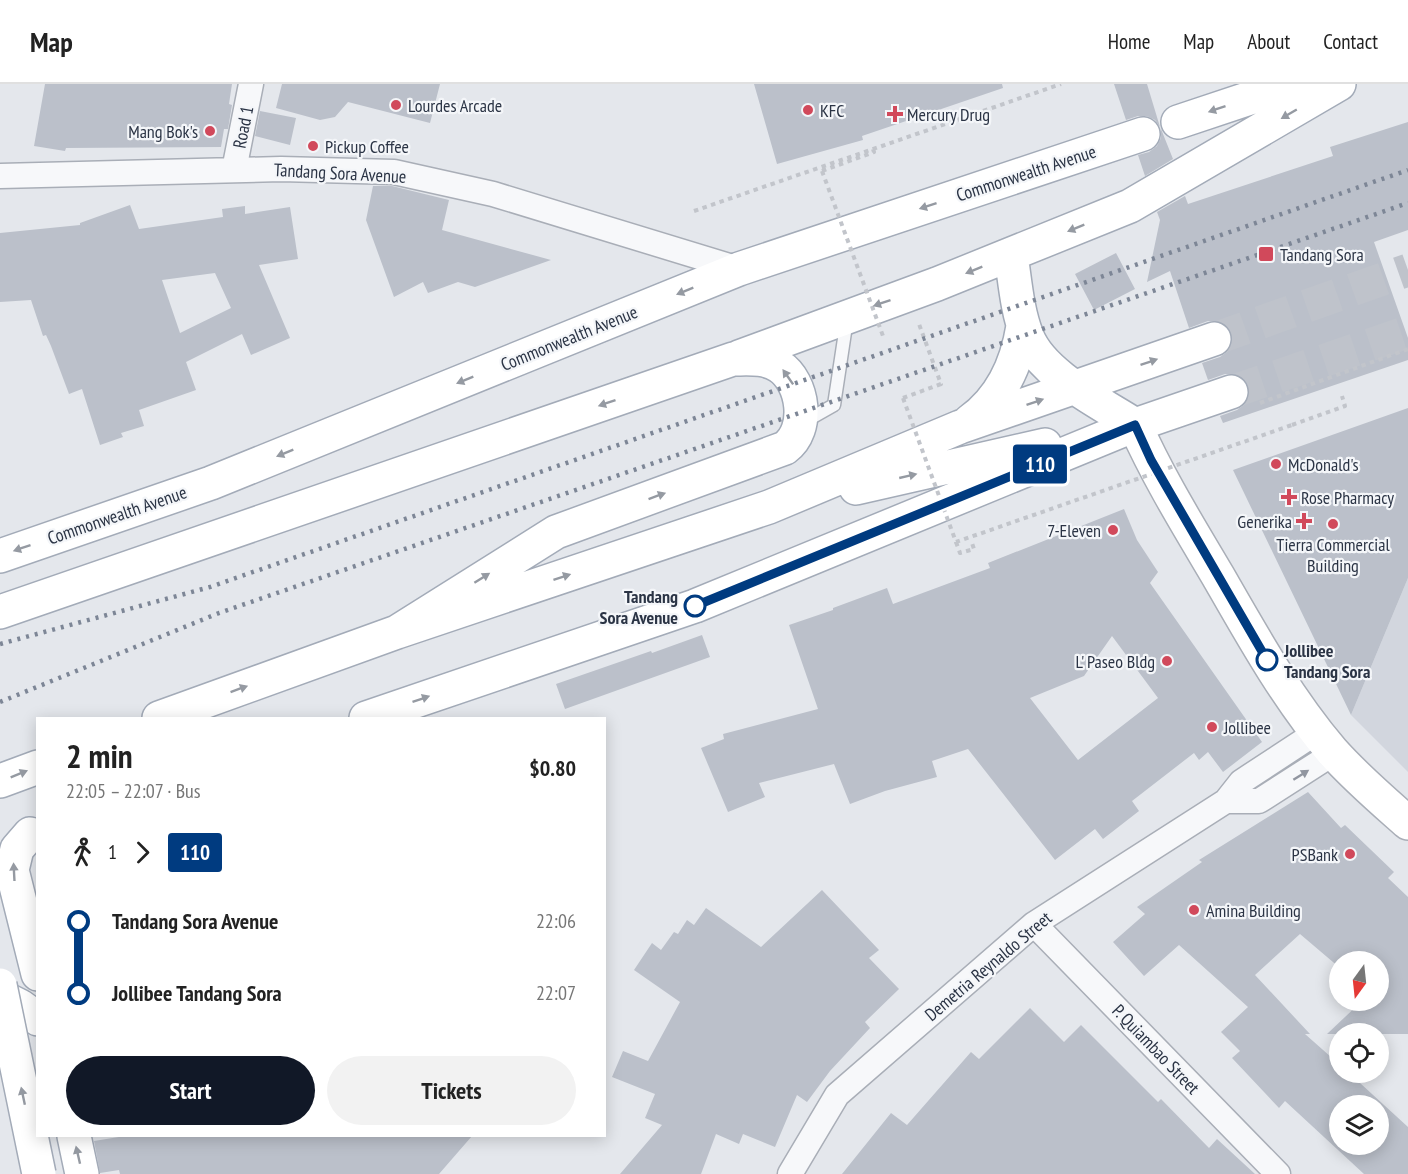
<!DOCTYPE html>
<meta charset="utf-8">
<style>
body{margin:0;font-family:"PT Sans Narrow",sans-serif;background:#f2f2f2;color:#222;height:100vh;display:flex;flex-direction:column;font-size:22px;white-space:nowrap}
*{box-sizing:border-box;margin:0}
p{font-size:20px;color:#767676}
.icon{flex:none;width:33px;height:33px;fill:none;stroke:currentColor;stroke-width:2;stroke-linecap:round;stroke-linejoin:round}
.map{position:relative;flex:1;overflow:hidden}
.side{position:absolute;left:36px;top:633px;width:570px;height:420px;display:flex;flex-direction:column;background:#fff;border-radius:0px;box-shadow:0 3px 15px #0003}
.side>*{flex:none}
.badge{padding:0 12px;border-radius:4px;font-size:21px;line-height:39px}
.needle{width:39px;rotate:195deg}
.tools{position:absolute;left:1329px;top:867px;display:grid;gap:12px}
.tools a{display:grid;place-items:center;width:60px;height:60px;border-radius:50%;background:#fff;box-shadow:0 3px 15px #0003;font-size:30px}
.map>.badge{position:absolute;translate:-50% -50%;box-shadow:0 0 0 3px #fff}
.legs{display:flex;align-items:center;gap:9px;height:66px;padding:0 30px;font-size:20px}
.legs p{margin-inline-start:auto}
.head{display:flex;align-items:center;justify-content:space-between;height:102px;padding:0 30px}
h1{font-size:33px;font-weight:600;line-height:45px}
.action{display:flex;gap:12px;margin-top:auto;padding:12px 30px}
.action a{flex:1;height:69px;border-radius:36px;background:#111827;color:#fff;font-size:24px;font-weight:600;line-height:69px;text-align:center}
.action a+a{background:#f2f2f2;color:#222}
ul{padding:0 30px;list-style:none}
li{display:flex;align-items:center;gap:21px;height:72px;font-size:22px}
li i{display:grid;place-items:center;width:9px;height:100%;margin:0 8px;background:currentColor}
li i::after{content:'';width:15px;height:15px;margin:-8px;border:4px solid;border-radius:50%;background:#fff}
li p{margin-inline-start:auto}
li:first-child i{background:linear-gradient(#0000 50%,currentColor 0)}
li:last-child i{background:linear-gradient(currentColor 50%,#0000 0)}
header{display:flex;align-items:center;gap:36px;box-sizing:border-box;height:84px;padding:0 30px;background:#fff;border-bottom:2px solid #e0e0e0}
header strong{font-size:28px}
nav{display:flex;gap:33px;margin-inline-start:auto;font-size:21px}
.map>svg:first-child{display:block}
.built{fill:#d2d6de}
.building{fill:#bbc0ca;fill-rule:evenodd}
.lines{fill:none;stroke-linecap:round;stroke-linejoin:round}
.primary-tunnel{stroke:#bfc3cb;stroke-width:33;stroke-dasharray:33 16;stroke-linecap:butt}
.lane-casing{stroke:#a9aeb7;stroke-width:15}
.street-casing{stroke:#a9aeb7;stroke-width:27}
.secondary-casing{stroke:#a9aeb7;stroke-width:36}
.primary-casing{stroke:#a3abb8;stroke-width:36}
.path{stroke:#c2c5cb;stroke-width:4;stroke-dasharray:4.5 4.5;stroke-linecap:butt}
.lane{stroke:#f7f8fa;stroke-width:12}
.street{stroke:#f7f8fa;stroke-width:24}
.secondary{stroke:#fff;stroke-width:33}
.primary{stroke:#fff;stroke-width:33}
.rail{stroke:#7d8696;stroke-width:4.5;stroke-dasharray:3 6;stroke-linecap:butt}
.primary-bridge-casing{stroke:#a3abb8;stroke-width:36;stroke-linecap:butt}
.path-bridge{stroke:#c2c5cb;stroke-width:4;stroke-dasharray:4.5 4.5;stroke-linecap:butt}
.primary-bridge{stroke:#fff;stroke-width:33}
.oneway{fill:#959aa2}
.oneway2{fill:#9196a0}
.line-1-casing{stroke:#fff;stroke-width:14}
.line-1{stroke:#003b80;stroke-width:9}
.poi-dot{fill:#d1495b;stroke:#f4f6f9;stroke-width:2}
.stop-1-dot{fill:#fff;stroke:#003b80;stroke-width:3}
.labels{text-anchor:middle;dominant-baseline:central;stroke-width:4.5;stroke-linejoin:round;paint-order:stroke}
.poi-label{font-size:18px;fill:#2b3445;stroke:#f4f6f9;text-anchor:start}
.street-label{font-size:18px;fill:#2b3445;stroke:#f4f6f9}
.stop-label{font-size:18px;font-weight:bold;fill:#2b3445;stroke:#f4f6f9;text-anchor:end}
</style>
<header>
<strong>Map</strong>
<nav><a>Home</a><a>Map</a><a>About</a><a>Contact</a></nav>
</header>
<div class="map">
<svg width="1408" height="1090" viewBox="0 0 1408 1090">
<rect width="100%" height="100%" fill="#e4e7ec"/>
<path class="built" d="M 1408,494 L 1408,688 L 1351,631 Z"/>
<path class="building" d="M 45,0 L 232,0 L 229,20 L 232,21 L 228,45 L 224,45 L 221,63 L 66,64 L 65,67 L 34,62 Z
M 282,0 L 440,0 L 430,39 L 348,18 L 335,33 L 320,36 L 276,24 Z
M 754,0 L 1002,0 L 1003,4 L 862,52 L 863,56 L 777,80 Z
M 1114,0 L 1147,0 L 1160,43 L 1155,36 L 1147,32 L 1138,32 L 1126,36 Z
M 260,27 L 296,34 L 290,61 L 255,52 Z
M 1408,38 L 1408,146 L 1374,158 L 1408,254 L 1408,276 L 1223,339 L 1220,332 L 1237,326 L 1245,320 L 1249,312 L 1249,302 L 1243,294 L 1234,290 L 1225,290 L 1208,296 L 1202,279 L 1220,273 L 1228,267 L 1232,258 L 1231,248 L 1227,241 L 1217,237 L 1208,237 L 1189,244 L 1170,187 L 1147,198 L 1160,136 L 1157,128 L 1185,112 L 1188,120 L 1333,72 L 1330,63 Z
M 1161,45 L 1173,75 L 1145,92 L 1138,71 L 1149,68 L 1157,62 L 1161,54 Z
M 373,102 L 392,102 L 449,116 L 442,146 L 551,176 L 475,203 L 458,198 L 428,209 L 423,198 L 394,213 L 366,136 Z
M 130,121 L 139,145 L 223,133 L 222,125 L 245,122 L 245,130 L 290,123 L 298,175 L 259,181 L 290,254 L 251,271 L 242,250 L 186,278 L 196,306 L 139,326 L 144,342 L 121,349 L 123,353 L 100,361 L 82,305 L 69,310 L 51,262 L 46,251 L 43,252 L 31,216 L 0,218 L 0,149 L 80,141 L 80,139 ZM 215,189 L 231,224 L 180,249 L 162,196 Z
M 1116,169 L 1135,205 L 1094,226 L 1075,190 Z
M 1408,324 L 1408,494 L 1351,631 L 1233,386 Z
M 1124,425 L 1137,456 L 1158,488 L 1150,499 L 1262,658 L 1223,688 L 1208,668 L 1199,676 L 1194,669 L 1132,717 L 1139,727 L 1103,755 L 1095,745 L 1055,776 L 968,665 L 932,677 L 937,693 L 885,707 L 850,720 L 834,680 L 759,699 L 765,713 L 728,728 L 701,664 L 724,655 L 723,650 L 818,625 L 789,541 L 833,526 L 833,524 L 887,504 L 893,520 L 990,484 L 988,479 ZM 1112,552 L 1158,614 L 1078,676 L 1030,614 L 1084,592 Z
M 702,551 L 710,573 L 565,625 L 556,600 L 651,567 L 652,569 Z
M 1308,708 L 1341,744 L 1345,741 L 1394,788 L 1388,794 L 1408,813 L 1408,950 L 1327,950 L 1363,916 L 1378,916 L 1378,878 L 1340,878 L 1340,884 L 1300,850 L 1255,891 L 1310,950 L 1305,950 L 1340,981 L 1340,988 L 1348,988 L 1408,1043 L 1408,1090 L 1364,1090 L 1285,1017 L 1279,1024 L 1232,974 L 1240,967 L 1221,948 L 1248,923 L 1179,861 L 1144,892 L 1113,858 L 1145,830 L 1137,823 L 1202,778 L 1199,776 ZM 1340,1022 L 1378,1022 L 1378,1060 L 1340,1060 Z
M 822,806 L 879,866 L 869,874 L 899,905 L 865,938 L 870,944 L 830,987 L 807,1018 L 797,1011 L 775,1063 L 743,1050 L 739,1060 L 716,1050 L 701,1090 L 620,1090 L 662,1041 L 645,1034 L 655,1010 L 612,993 L 623,967 L 648,977 L 680,918 L 634,886 L 652,859 L 661,866 L 674,848 L 678,850 L 687,836 L 694,841 L 706,824 L 761,863 Z
M 1030,924 L 1064,958 L 1081,941 L 1158,1018 L 1161,1015 L 1209,1064 L 1217,1055 L 1255,1090 L 842,1090 L 891,1029 L 907,1041 L 971,968 L 979,975 Z
M 125,1052 L 472,1052 L 439,1090 L 120,1090 L 119,1086 L 100,1089 L 94,1057 Z"/>
<g class="lines">
<path class="primary-tunnel" d="M 1214,255 L 1408,186
M 1231,308 L 1408,248"/>
<g class="lane-casing">
<path id="lane" d="M 804,338 L 834,321 L 847,235"/>
</g>
<g class="street-casing">
<path id="street" d="M 234,86 L 251,0
M 0,92 L 281,85 L 394,88 L 493,110 L 739,185
M 1226,717 L 1259,717 L 1334,669
M 1034,840 L 1278,1090
M 790,1090 L 837,1011 L 1034,840 L 1226,717 L 1241,698 L 1250,692 L 1317,648"/>
</g>
<g class="secondary-casing">
<path id="secondary" d="M 1135,341 C 1158,393 1189,443 1218,492 C 1253,553 1287,614 1332,667 C 1355,693 1382,716 1408,739"/>
</g>
<g class="primary-casing">
<path id="primary" d="M 1178,38 L 1292,0
M 1011,171 C 1015,197 1017,227 1027,252 C 1042,291 1101,319 1135,341
M 739,273 L 937,200 L 1130,122 L 1339,0
M 970,337 C 1002,314 1017,280 1023,242
M 856,404 L 1045,361
M 0,472 L 211,399 L 739,185 L 1143,50
M 0,528 L 733,275 C 748,275 765,273 779,282 C 804,298 810,346 785,364 L 556,448 L 397,548
M 159,634 L 397,548 L 769,423 L 960,343 L 1214,255
M 366,634 L 695,522 L 1135,341 L 1231,308
M 0,697 L 38,683
M 30,750 L 17,765 L 12,786 L 38,890
M 0,912 L 20,922 L 38,935
M 74,1052 L 82,1090"/>
</g>
<path class="path" d="M 822,87 L 874,68 L 873,65
M 694,127 L 1061,0
M 903,314 L 941,300 L 919,240
M 1260,319 L 1408,265
M 1292,341 L 1345,322 L 1342,312
M 956,458 L 960,469 L 974,465 L 971,456"/>
<use href="#lane" class="lane"/>
<use href="#street" class="street"/>
<use href="#secondary" class="secondary"/>
<use href="#primary" class="primary"/>
<path class="rail" d="M 0,560 L 210,503 L 1408,86
M 0,618 L 219,529 L 1408,119"/>
<g class="primary-bridge-casing">
<path id="primary-bridge" d="M 0,901 L 39,1090"/>
</g>
<path class="path-bridge" d="M 822,87 L 883,252
M 903,314 L 956,458 L 1292,341"/>
<use href="#primary-bridge" class="primary-bridge"/>
</g>
<defs><path id="oneway-solid" d="M-6-.8H1V-3.2L6.5 0L1 3.2V.8H-6Z" transform="scale(1.5)"/></defs>
<g class="oneway">
<use href="#oneway-solid" transform="translate(1217 25) rotate(161)"/>
<use href="#oneway-solid" transform="translate(1289 30) rotate(150)"/>
<use href="#oneway-solid" transform="translate(928 122) rotate(162)"/>
<use href="#oneway-solid" transform="translate(1076 144) rotate(158)"/>
<use href="#oneway-solid" transform="translate(974 186) rotate(158)"/>
<use href="#oneway-solid" transform="translate(685 207) rotate(158)"/>
<use href="#oneway-solid" transform="translate(882 219) rotate(161)"/>
<use href="#oneway-solid" transform="translate(1149 278) rotate(-19)"/>
<use href="#oneway-solid" transform="translate(788 293) rotate(-125)"/>
<use href="#oneway-solid" transform="translate(465 296) rotate(158)"/>
<use href="#oneway-solid" transform="translate(1035 318) rotate(-19)"/>
<use href="#oneway-solid" transform="translate(607 319) rotate(161)"/>
<use href="#oneway-solid" transform="translate(285 369) rotate(158)"/>
<use href="#oneway-solid" transform="translate(908 392) rotate(-13)"/>
<use href="#oneway-solid" transform="translate(657 412) rotate(-20)"/>
<use href="#oneway-solid" transform="translate(22 464) rotate(161)"/>
<use href="#oneway-solid" transform="translate(562 493) rotate(-18)"/>
<use href="#oneway-solid" transform="translate(482 494) rotate(-32)"/>
<use href="#oneway-solid" transform="translate(239 605) rotate(-20)"/>
<use href="#oneway-solid" transform="translate(421 615) rotate(-19)"/>
<use href="#oneway-solid" transform="translate(19 690) rotate(-22)"/>
<use href="#oneway-solid" transform="translate(14 788) rotate(-93)"/>
<use href="#oneway-solid" transform="translate(23 1012) rotate(-102)"/>
<use href="#oneway-solid" transform="translate(78 1071) rotate(-103)"/>
</g>
<use class="oneway2" href="#oneway-solid" transform="translate(1301 691) rotate(-32)"/>
<g class="lines">
<g class="line-1-casing">
<path id="line-1" d="M 695,522 L 1135,341 L 1151,376 L 1267,576"/>
</g>
<use href="#line-1" class="line-1"/>
</g>
<g class="poi-dot">
<circle cx="396" cy="21" r="6"/>
<circle cx="808" cy="26" r="6"/>
<path d="M892 21h6v6h6v6h-6v6h-6v-6h-6v-6h6z"/>
<circle cx="210" cy="47" r="6"/>
<circle cx="313" cy="62" r="6"/>
<rect x="1258" y="162" width="16" height="16" rx="3"/>
<circle cx="1276" cy="380" r="6"/>
<path d="M1286 404h6v6h6v6h-6v6h-6v-6h-6v-6h6z"/>
<path d="M1301 428h6v6h6v6h-6v6h-6v-6h-6v-6h6z"/>
<circle cx="1333" cy="440" r="6"/>
<circle cx="1113" cy="446" r="6"/>
<circle cx="1167" cy="577" r="6"/>
<circle cx="1212" cy="643" r="6"/>
<circle cx="1350" cy="770" r="6"/>
<circle cx="1194" cy="826" r="6"/>
</g>
<g class="stop-1-dot">
<circle cx="695" cy="522" r="10"/>
<circle cx="1267" cy="576" r="10"/>
</g>
<g class="labels">
<g class="poi-label">
<text x="408" y="21">Lourdes Arcade</text>
<text x="820" y="26">KFC</text>
<text x="907" y="30">Mercury Drug</text>
<text x="198" y="47" text-anchor="end">Mang Bok's</text>
<text x="325" y="62">Pickup Coffee</text>
<text x="1280" y="170">Tandang Sora</text>
<text x="1288" y="380">McDonald's</text>
<text x="1301" y="413">Rose Pharmacy</text>
<text x="1292" y="437" text-anchor="end">Generika</text>
<text x="1101" y="446" text-anchor="end">7-Eleven</text>
<text x="1333" y="460" text-anchor="middle">Tierra Commercial<tspan x="1333" dy="21">Building</tspan></text>
<text x="1155" y="577" text-anchor="end">L' Paseo Bldg</text>
<text x="1224" y="643">Jollibee</text>
<text x="1338" y="770" text-anchor="end">PSBank</text>
<text x="1206" y="826">Amina Building</text>
</g>
<g class="street-label">
<text transform="translate(243 43) rotate(-79)">Road 1</text>
<text transform="translate(340 89) rotate(3)">Tandang Sora Avenue</text>
<text transform="translate(1026 89) rotate(-18)">Commonwealth Avenue</text>
<text transform="translate(569 254) rotate(-22)">Commonwealth Avenue</text>
<text transform="translate(117 431) rotate(-19)">Commonwealth Avenue</text>
<text transform="translate(988 882) rotate(-40)">Demetria Reynaldo Street</text>
<text transform="translate(1156 965) rotate(46)">P. Quiambao Street</text>
</g>
<g class="stop-label">
<text x="678" y="512">Tandang<tspan x="678" dy="21">Sora Avenue</tspan></text>
<text x="1284" y="566" text-anchor="start">Jollibee<tspan x="1284" dy="21">Tandang Sora</tspan></text>
</g>
</g>
</svg>
<div class="tools">
<a><svg class="needle" viewBox="-14 -14 28 28"><path d="M0-13l5 13h-10z" fill="#e53935"/><path d="M0 13l5-13h-10z" fill="#767676"/></svg></a>
<a><svg class="icon" aria-label="locate" viewBox="0 0 24 24"><circle cx="12" cy="12" r="6"/><path d="M12 2v4M12 18v4M2 12h4M18 12h4"/></svg></a>
<a><svg class="icon" aria-label="layers" viewBox="0 0 24 24"><path d="M12 4l9 5-9 5-9-5zM3 14l9 5 9-5"/></svg></a>
</div>
<b class="badge" style="left:1040px;top:380px;background:#003b80;color:#fff">110</b>
<section class="side">
<div class="head"><div><h1>2 min</h1><p>22:05 – 22:07 · Bus</p></div><b>$0.80</b></div>
<div class="legs"><svg class="icon" aria-label="walk" viewBox="0 0 24 24"><circle cx="13" cy="4" r="2"/><path d="M13 8l-2 6 4 7M11 14l-3 7M7 12l3-4h3l4 4"/></svg>1<svg class="icon" aria-label="forward" viewBox="0 0 24 24"><path d="M9 5l7 7-7 7"/></svg><b class="badge" style="background:#003b80;color:#fff">110</b></div>
<ul>
<li><i style="color:#003b80"></i><b>Tandang Sora Avenue</b><p>22:06</p></li>
<li><i style="color:#003b80"></i><b>Jollibee Tandang Sora</b><p>22:07</p></li>
</ul>
<div class="action"><a>Start</a><a>Tickets</a></div>
</section>
</div>
